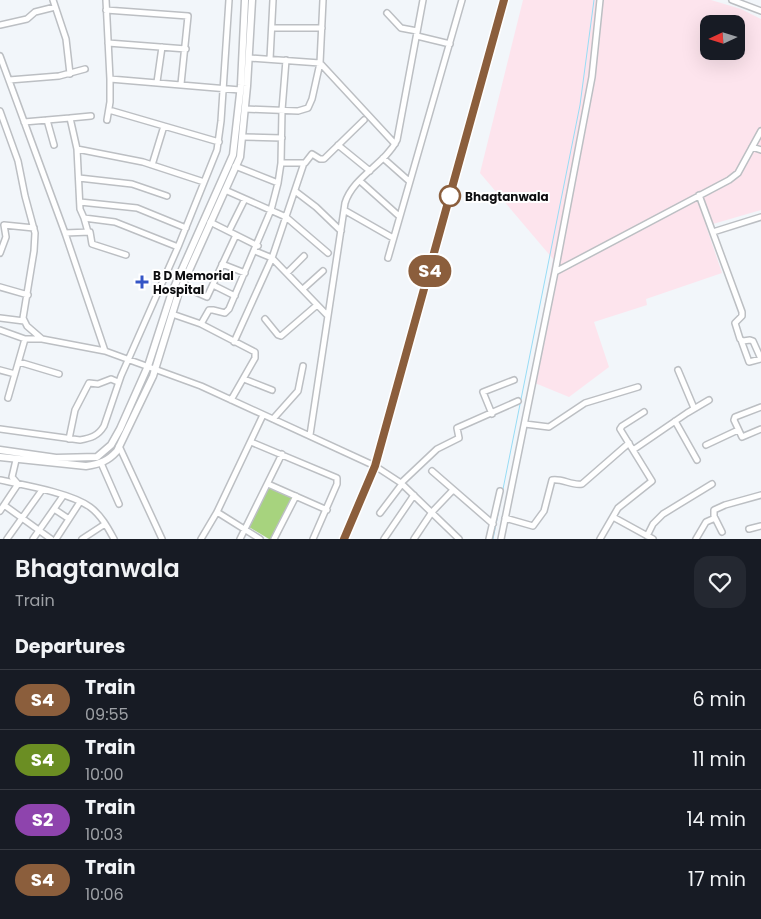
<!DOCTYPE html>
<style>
body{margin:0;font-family:Poppins,sans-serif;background:#242831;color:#f1f3f6;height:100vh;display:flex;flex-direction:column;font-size:19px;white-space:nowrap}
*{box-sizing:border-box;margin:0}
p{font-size:16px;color:#9ea1a6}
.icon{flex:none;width:28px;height:28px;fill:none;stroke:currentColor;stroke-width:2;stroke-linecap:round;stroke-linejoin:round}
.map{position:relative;height:539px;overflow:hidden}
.drawer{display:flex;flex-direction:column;background:#171b24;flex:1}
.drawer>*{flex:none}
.badge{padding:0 10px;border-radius:16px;font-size:18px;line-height:32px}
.needle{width:32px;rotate:266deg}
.fabs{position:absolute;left:700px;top:15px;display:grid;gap:10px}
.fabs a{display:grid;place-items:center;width:45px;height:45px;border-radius:10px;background:#171b24;box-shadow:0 5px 20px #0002;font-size:25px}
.map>.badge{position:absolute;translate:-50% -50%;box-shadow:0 0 0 2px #fff}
h2{padding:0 15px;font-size:19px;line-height:45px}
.round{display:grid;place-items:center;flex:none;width:52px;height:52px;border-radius:15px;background:#242831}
.headline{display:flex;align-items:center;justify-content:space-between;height:85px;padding:0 15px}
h1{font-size:24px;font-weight:600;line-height:38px}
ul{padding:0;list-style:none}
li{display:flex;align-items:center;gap:15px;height:60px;padding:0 15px;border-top:1px solid #363941}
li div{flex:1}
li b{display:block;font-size:19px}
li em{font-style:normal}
li .badge{min-width:55px;font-weight:700;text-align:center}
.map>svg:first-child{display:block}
.industrial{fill:#fde4ed;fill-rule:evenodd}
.green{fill:#a7d37e}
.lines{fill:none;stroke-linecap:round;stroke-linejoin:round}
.stream{stroke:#97dcf5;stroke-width:1}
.minor-casing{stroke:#bcbfc3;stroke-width:8}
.major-casing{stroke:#bcbfc3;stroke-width:9}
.minor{stroke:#fff;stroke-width:5}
.major{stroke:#fff;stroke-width:6}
.rail-casing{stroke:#3f4143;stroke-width:3}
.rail{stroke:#fff;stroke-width:1;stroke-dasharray:4;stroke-linecap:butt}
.line-casing{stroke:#fff;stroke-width:11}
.line{stroke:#8b5e3c;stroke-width:8}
.stop-dot{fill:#fff;stroke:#8b5e3c;stroke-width:2.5}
.poi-dot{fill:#3455c6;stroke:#fff;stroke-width:2}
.labels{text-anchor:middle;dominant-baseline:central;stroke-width:4;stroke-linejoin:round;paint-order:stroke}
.stop-label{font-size:12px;font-weight:bold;fill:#0d0e10;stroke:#fff;text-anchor:start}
.poi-label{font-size:12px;font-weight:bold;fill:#0d0e10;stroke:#fff;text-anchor:start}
</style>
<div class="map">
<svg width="761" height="539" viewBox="0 0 761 539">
<rect width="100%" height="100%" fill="#f2f6fa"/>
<path class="industrial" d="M 523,0 L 711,0 L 741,9 L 761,19 L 761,210 L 706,226 L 722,273 L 646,299 L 647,305 L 594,322 L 609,367 L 569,397 L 530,381 L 553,259 L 480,173 ZM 709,24 L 736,24 L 736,51 L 709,51 Z"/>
<path class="green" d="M 268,486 L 293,497 L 272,539 L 269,539 L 249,527 Z"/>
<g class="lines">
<path class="stream" d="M 493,539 L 580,105 L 594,0"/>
<g class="minor-casing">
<path id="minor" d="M 53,0 L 66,39 L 70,74
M 106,0 L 110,79 L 240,90
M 323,0 L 320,63 L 395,144
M 732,0 L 761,11
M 106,10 L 188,16 L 181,84
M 387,13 L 401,28 L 417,31
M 0,25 L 27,19 L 35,12 L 55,7
M 272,28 L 322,28
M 417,36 L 450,44
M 108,43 L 186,49
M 0,56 L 65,233 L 105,351 L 201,386 L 375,466 L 401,483 L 459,539
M 270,59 L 273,0
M 9,80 L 59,76 L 85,69
M 157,82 L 162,47
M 245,109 L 298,111 L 308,108 L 312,99 L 320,63 L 249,58
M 109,110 L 219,142
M 0,111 L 18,161 L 25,196 L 35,233 L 34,251 L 23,318 L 27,326 L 42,339 L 105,351
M 70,118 L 91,116
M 47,120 L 54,145
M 107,120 L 110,102 L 110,79
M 24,122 L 70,118 L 77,149 L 143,162 L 204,182
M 242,137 L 282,138
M 338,145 L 370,171
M 752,147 L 761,150
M 77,149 L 80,209 L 84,218 L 115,222 L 178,247
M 383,158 L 409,181
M 281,163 L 305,163 L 312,154 L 320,159 L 324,159 L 364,120
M 152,165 L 164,126
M 235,166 L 278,183
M 79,178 L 132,184 L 167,196
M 360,181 L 399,216
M 225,190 L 286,217 L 328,253
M 295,191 L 316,207 L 341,231
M 699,195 L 742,312 L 742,316 L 735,323 L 740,339 L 743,341 L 750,340 L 753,341 L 761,359
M 80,202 L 137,208 L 186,228
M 344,210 L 393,238
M 84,218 L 88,232
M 210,222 L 258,246
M 229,231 L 245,199
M 713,232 L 761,217
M 65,233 L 90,232 L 92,244 L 126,255
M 255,251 L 272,258 L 304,163
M 0,253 L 6,237 L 4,225 L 34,228
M 388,258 L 462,0
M 222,264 L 245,273
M 555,272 L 592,77 L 600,0
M 287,273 L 304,256
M 213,285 L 235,296
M 182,286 L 207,297 L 236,235
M 0,287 L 28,295
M 303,289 L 323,271
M 172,314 L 201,324 L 209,310 L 213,310 L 225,313 L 229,309 L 271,210 L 278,183 L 281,163 L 282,110 L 286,60
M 0,318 L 24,321
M 265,319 L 278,335 L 281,336 L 317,305
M 201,324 L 255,352 L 255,358 L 231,400
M 0,330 L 25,339 L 42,339
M 741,340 L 749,362 L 761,359
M 234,342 L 272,258 L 327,315
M 19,362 L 59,374
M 0,370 L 15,374
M 678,370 L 694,408
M 244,379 L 272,390
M 8,398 L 25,339
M 761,407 L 735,417 L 734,420 L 742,437 L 761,429
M 492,414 L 483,392 L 514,380
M 273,419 L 298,391 L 303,366
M 675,421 L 697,460
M 525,424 L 549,427 L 585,403 L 638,387
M 0,429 L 80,440 C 91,438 98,436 104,426 L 121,376 L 178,247 L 217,150 L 221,121 L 229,0
M 310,435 L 345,203 C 353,177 385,164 397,140 L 423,0
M 69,439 L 75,410 L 89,383 L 98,384 L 111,379 L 118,382
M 251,442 L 337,478 L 337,484 L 313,539
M 706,445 L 738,430
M 119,446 L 162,539
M 633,450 L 687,413 L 709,400
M 101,463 L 119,504
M 432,471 L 493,524
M 0,480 C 24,485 71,493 90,507 C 101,515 108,528 114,539
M 401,483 L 437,449 L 459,438 L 457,428 L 518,401
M 268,484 L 327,510
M 4,505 L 51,539
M 54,509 L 69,519
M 0,511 L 18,484 L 12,477 L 16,460
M 217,512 L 260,539
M 380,513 L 402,484
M 613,517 L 653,539
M 505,518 L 533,526 L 544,511 L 552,480 C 562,478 572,486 582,484 L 629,443
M 749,529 L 761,526
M 722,532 L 714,516 L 714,510 L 725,505 L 761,495
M 647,536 L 653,524 L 663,514 L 712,484
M 7,539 L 42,490
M 33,539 L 63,496
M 56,539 L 80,502
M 82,539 L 105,524
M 201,539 L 217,512 L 263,415
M 240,539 L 282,454
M 274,539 L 296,496
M 384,539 L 414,495
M 414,539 L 432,512 L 453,490
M 489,539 L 500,491
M 501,539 L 555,272 L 729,180 L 738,173 L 761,131
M 600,539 L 618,508 L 652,481 L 620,429 L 622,426 L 644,412
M 696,539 L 706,522 L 715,518"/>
</g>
<g class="major-casing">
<path id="major" d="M 0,450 L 56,458 L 97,457 L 111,445 L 120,429 L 148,366 L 172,292 L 233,155 L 241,85 L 245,0
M 0,457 L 86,466 C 100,464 108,461 117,451 L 153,376 L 178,295 L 240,157 L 247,86 L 252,0"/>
</g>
<use href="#minor" class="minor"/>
<use href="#major" class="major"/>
<g class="rail-casing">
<path id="rail" d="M 344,539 L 375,466 L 504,0"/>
</g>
<use href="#rail" class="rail"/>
</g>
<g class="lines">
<g class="line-casing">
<path id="line" d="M 344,539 L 375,466 L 504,0"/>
</g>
<use href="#line" class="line"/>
</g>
<circle class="stop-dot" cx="450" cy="196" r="10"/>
<path class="poi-dot" d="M139.5 274.5h5v5h5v5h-5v5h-5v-5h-5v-5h5z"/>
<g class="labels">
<g class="stop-label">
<text x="465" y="196">Bhagtanwala</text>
</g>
<g class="poi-label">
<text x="153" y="275">B D Memorial<tspan x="153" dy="14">Hospital</tspan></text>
</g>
</g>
</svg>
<div class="fabs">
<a><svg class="needle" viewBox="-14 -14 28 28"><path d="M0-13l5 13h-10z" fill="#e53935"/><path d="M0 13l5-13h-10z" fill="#9ea1a6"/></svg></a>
</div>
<b class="badge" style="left:430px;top:271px;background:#8b5e3c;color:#fff">S4</b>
</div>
<section class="drawer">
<div class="headline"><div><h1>Bhagtanwala</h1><p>Train</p></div><a class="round"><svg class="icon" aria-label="heart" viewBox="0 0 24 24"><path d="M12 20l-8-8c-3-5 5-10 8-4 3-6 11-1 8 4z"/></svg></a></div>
<h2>Departures</h2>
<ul>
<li><span class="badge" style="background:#8b5e3c;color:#fff">S4</span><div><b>Train</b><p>09:55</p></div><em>6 min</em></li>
<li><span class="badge" style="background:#6b8e23;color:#fff">S4</span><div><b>Train</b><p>10:00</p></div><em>11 min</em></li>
<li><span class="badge" style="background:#8e44ad;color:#fff">S2</span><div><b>Train</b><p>10:03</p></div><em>14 min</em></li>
<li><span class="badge" style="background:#8b5e3c;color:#fff">S4</span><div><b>Train</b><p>10:06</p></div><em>17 min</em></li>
</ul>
</section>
